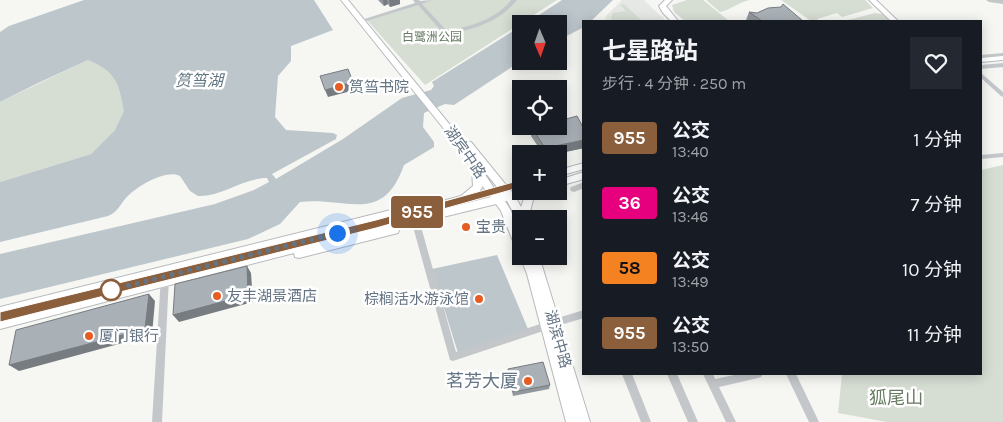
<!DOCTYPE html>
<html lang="zh">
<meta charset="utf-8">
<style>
body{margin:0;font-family:Karla,"Noto Sans SC",sans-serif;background:#242831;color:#f1f3f6;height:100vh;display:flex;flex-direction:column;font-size:19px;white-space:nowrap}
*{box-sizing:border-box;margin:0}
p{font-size:16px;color:#9ea1a6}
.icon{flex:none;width:28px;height:28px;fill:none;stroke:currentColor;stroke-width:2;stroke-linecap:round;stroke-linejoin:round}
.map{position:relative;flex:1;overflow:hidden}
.details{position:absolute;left:582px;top:20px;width:400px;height:355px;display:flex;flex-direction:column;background:#171b24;border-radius:0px;box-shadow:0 2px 12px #0003}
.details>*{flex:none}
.badge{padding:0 10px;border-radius:4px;font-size:18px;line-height:32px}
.needle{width:32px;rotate:178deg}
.controls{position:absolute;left:512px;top:15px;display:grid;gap:10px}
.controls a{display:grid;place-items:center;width:55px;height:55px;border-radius:0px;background:#171b24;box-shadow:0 2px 12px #0003;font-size:25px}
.you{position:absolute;width:25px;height:25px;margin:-12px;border:4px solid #fff;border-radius:50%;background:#1a73e8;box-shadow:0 0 0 8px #1a73e833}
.map>.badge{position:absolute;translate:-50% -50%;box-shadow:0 0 0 2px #fff}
.round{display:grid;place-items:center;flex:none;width:52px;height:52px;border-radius:0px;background:#242831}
.overview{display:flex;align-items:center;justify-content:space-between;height:85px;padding:0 20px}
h1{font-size:24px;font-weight:700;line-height:38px}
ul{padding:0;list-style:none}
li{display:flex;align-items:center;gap:15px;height:65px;padding:0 20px}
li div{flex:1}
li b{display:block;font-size:19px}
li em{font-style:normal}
li .badge{min-width:55px;font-weight:700;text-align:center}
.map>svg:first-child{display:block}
.built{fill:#e6e8e6}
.green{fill:#d6ddd3}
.water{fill:#bcc6cb}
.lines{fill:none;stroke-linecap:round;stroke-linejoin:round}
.major-casing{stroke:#b6babe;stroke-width:2}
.minor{fill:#c3c7ca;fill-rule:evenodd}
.major{fill:#fff;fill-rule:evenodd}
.wall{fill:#91989d}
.shaded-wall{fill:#767c80}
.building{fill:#a9b1b7;stroke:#767c80}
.line{fill:#8b5e3c;stroke:#fff}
.walk{stroke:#647484;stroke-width:5;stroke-dasharray:0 9}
.poi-dot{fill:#e75c22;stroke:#fff;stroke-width:2}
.stop-dot{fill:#fff;stroke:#8b5e3c;stroke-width:2.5}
.labels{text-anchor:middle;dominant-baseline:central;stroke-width:5;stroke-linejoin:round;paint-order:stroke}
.far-park-label{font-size:12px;fill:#677b63;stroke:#fff}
.poi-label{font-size:15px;fill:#647484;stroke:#fff;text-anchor:start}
.street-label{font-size:15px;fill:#647484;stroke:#fff}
.water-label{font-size:16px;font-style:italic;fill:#607681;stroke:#fff}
.near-poi-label{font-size:18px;fill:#647484;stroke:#fff;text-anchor:end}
.near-park-label{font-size:18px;fill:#677b63;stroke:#fff}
</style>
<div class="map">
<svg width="1003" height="422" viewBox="0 0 1003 422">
<rect width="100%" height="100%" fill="#f6f6f2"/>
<path class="built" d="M 622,0 L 644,0 L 666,21 L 605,21 L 606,16 Z"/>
<path class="green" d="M 432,0 L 557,0 L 425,85 L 366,19 Z
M 687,0 L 703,0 L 729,21 L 685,21 L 674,12 L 672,5 Z
M 706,0 L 750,0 C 738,2 731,10 720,12 Z
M 781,0 L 865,0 L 873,8 L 842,17 L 837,13 L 817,19 L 819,21 L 811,21 Z
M 624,4 L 642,21 L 613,21 L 611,17 L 613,13 L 626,11 L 620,5 Z
M 875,13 L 882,14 L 890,21 L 844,21 Z
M 88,60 C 116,72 119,83 125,111 L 115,130 L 91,154 L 0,182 L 0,102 Z
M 1003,165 L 1003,422 L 887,422 L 838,413 L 842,374 L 981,374 L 981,170 Z"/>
<path class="water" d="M 84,0 L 314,0 L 333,30 L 291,46 L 291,61 L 278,76 L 275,117 L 286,130 L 333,133 L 337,135 L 336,139 L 272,174 L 276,179 L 343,139 L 402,98 L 431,90 L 434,86 L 432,82 L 521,26 L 521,61 L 454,105 L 445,104 L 424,113 L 423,127 L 434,142 L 434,147 L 404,165 C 383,225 348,197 300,202 L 280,224 L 248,239 L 0,299 L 0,254 L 215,204 L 254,190 L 269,182 L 267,178 C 243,178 222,197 198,196 L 190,191 L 180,176 C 167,169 140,185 130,194 C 121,201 120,211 108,216 L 0,242 L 0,182 L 91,154 L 115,130 L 124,111 C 119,83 116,72 88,60 L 36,84 L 0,102 L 0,32 L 9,26 Z
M 562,0 L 613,0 L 591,21 L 584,21 L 584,27 L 559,40 L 559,24 L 525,24 Z
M 497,255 L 528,329 L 458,353 L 432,269 Z"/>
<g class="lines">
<g class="major-casing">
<path id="major" d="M 341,0 L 348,0 L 464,142 L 471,142 L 506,185 L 521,181 L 521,187 L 510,190 L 512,192 L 521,190 L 521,191 L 540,191 L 533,200 L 528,219 L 521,219 L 521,222 L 518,221 L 507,201 L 505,201 L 510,209 L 521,236 L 521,252 L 517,251 L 501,211 L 496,204 L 398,228 L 399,230 L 398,233 L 394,234 L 299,258 L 295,257 L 294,253 L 0,329 L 0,319 L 391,221 L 389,218 L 0,317 L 0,307 L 391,210 L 401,209 L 405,211 L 461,196 L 473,186 L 472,170 L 464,154 ZM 476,161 L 497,187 L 494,188 ZM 483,186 L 485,190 L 479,192 ZM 490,196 L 491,197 L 419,215 ZM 525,196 L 521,207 L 516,198 Z
M 665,0 L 672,0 L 666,6 L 678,21 L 671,21 L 663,13 L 659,6 Z
M 869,0 L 876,0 L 898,21 L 891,21 Z
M 1003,56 L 1003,60 L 981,62 L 981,58 Z
M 584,163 L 584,169 L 559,176 L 559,170 Z
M 584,172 L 584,179 L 559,186 L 559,180 Z
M 521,253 L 521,256 L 539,256 L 590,422 L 566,422 L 527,274 L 520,256 Z"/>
</g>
<path class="minor" d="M 413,0 L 419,0 L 420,1 L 432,0 L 422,4 L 447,31 C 471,26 495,20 511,0 L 517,0 C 499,23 473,29 446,35 L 444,34 L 418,5 L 363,22 L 358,21 L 415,3 Z
M 986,0 L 1003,0 L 1003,4 L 989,2 Z
M 1003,53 L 1003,57 L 981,59 L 981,55 Z
M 1003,63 L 1003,67 L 981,69 L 981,65 Z
M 981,73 L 1003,92 L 1003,97 L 1001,96 L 981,78 Z
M 1003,153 L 1003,157 L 981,159 L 981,155 Z
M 584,182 L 584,188 L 574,192 L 571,191 L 570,189 L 571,187 Z
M 416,220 L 419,221 L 420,223 L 456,352 L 546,322 L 549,323 L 550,326 L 549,329 L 453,361 L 450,360 L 412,223 L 413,221 Z
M 165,273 L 168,274 L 169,276 L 162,422 L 152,422 L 161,276 L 162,274 Z
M 584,310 L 584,318 L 554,327 L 551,326 L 550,323 L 551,320 Z
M 622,374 L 632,374 L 651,422 L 641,422 Z
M 667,374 L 677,374 L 698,422 L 688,422 Z
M 703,374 L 713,374 L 715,379 L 739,374 L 763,374 L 761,377 L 758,378 L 719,387 L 736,422 L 726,422 Z
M 786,374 L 796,374 L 819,422 L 809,422 Z"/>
<use href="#major" class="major"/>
</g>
<path class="wall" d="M 378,0 L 400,0 L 400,4 L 390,7 L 388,4 L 384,6 Z
M 749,12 L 803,21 L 748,21 L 746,20 Z
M 532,128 L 584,148 L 556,154 L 543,154 L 531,136 Z
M 508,369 L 550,385 L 549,389 L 513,396 L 508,374 Z"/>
<path class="shaded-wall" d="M 383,0 L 387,0 L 388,4 L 384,6 Z
M 389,0 L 400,0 L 400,4 L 390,7 Z
M 353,82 L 355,90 L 328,97 L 325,90 Z
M 584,140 L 584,148 L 556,154 L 545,154 L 545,148 Z
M 247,266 L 251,273 L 253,302 L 179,322 L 173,315 Z
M 149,294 L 155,301 L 152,335 L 19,371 L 9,365 Z"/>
<path class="building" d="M 783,4 L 803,21 L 762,21 L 749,12 L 757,13 L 768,8 L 781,7 Z
M 348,69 L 353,82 L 325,90 L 320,76 Z
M 577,116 L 584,129 L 584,140 L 545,148 L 532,128 L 538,126 L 559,126 L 559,121 Z
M 247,266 L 248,295 L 173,315 L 175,284 Z
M 149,294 L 145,329 L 9,365 L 16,330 Z
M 543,362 L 550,385 L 513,392 L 508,369 Z"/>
<path class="line" d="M 521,180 L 525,181 L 525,186 L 376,228 L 0,322 L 0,312 L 376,220 Z"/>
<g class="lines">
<path class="walk" d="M 111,290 L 337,233"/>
</g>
<g class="poi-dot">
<circle cx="339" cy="87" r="5"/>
<circle cx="466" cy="227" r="5"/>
<circle cx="217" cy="296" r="5"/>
<circle cx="479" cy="299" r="5"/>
<circle cx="89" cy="336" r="5"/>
<circle cx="528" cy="381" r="5"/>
</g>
<circle class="stop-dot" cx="111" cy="290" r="10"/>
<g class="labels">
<g class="far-park-label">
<text x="432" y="37">白鹭洲公园</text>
</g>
<g class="poi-label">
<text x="349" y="87">筼筜书院</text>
<text x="476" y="227">宝贵</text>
<text x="227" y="296">友丰湖景酒店</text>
<text x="469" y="299" text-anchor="end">棕榈活水游泳馆</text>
<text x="99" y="336">厦门银行</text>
</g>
<g class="street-label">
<text transform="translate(465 152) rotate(55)">湖宾中路</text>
<text transform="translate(558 339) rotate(74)">湖滨中路</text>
</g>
<g class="water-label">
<text x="199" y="80">筼筜湖</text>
</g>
<g class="near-poi-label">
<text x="518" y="381">茗芳大厦</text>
</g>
<g class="near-park-label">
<text x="896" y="398">狐尾山</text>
</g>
</g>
</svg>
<div class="controls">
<a><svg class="needle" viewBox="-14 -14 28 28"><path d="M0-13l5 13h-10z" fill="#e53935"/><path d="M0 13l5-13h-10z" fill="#9ea1a6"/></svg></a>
<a><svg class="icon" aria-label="locate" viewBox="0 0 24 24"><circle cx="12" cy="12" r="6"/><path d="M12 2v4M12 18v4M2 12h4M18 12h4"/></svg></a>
<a>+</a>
<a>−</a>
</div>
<div class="you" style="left:337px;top:233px"></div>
<b class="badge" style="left:417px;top:212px;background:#8b5e3c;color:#fff">955</b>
<section class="details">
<div class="overview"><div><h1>七星路站</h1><p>步行 · 4 分钟 · 250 m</p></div><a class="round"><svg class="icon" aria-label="heart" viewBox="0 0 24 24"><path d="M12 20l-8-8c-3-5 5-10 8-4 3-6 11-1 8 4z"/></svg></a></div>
<ul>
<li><span class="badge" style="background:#8b5e3c;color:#fff">955</span><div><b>公交</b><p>13:40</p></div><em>1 分钟</em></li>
<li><span class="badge" style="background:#e6007e;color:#fff">36</span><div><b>公交</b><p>13:46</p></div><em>7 分钟</em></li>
<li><span class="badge" style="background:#f58220;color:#111">58</span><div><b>公交</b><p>13:49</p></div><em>10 分钟</em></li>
<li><span class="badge" style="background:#8b5e3c;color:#fff">955</span><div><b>公交</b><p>13:50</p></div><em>11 分钟</em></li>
</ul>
</section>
</div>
